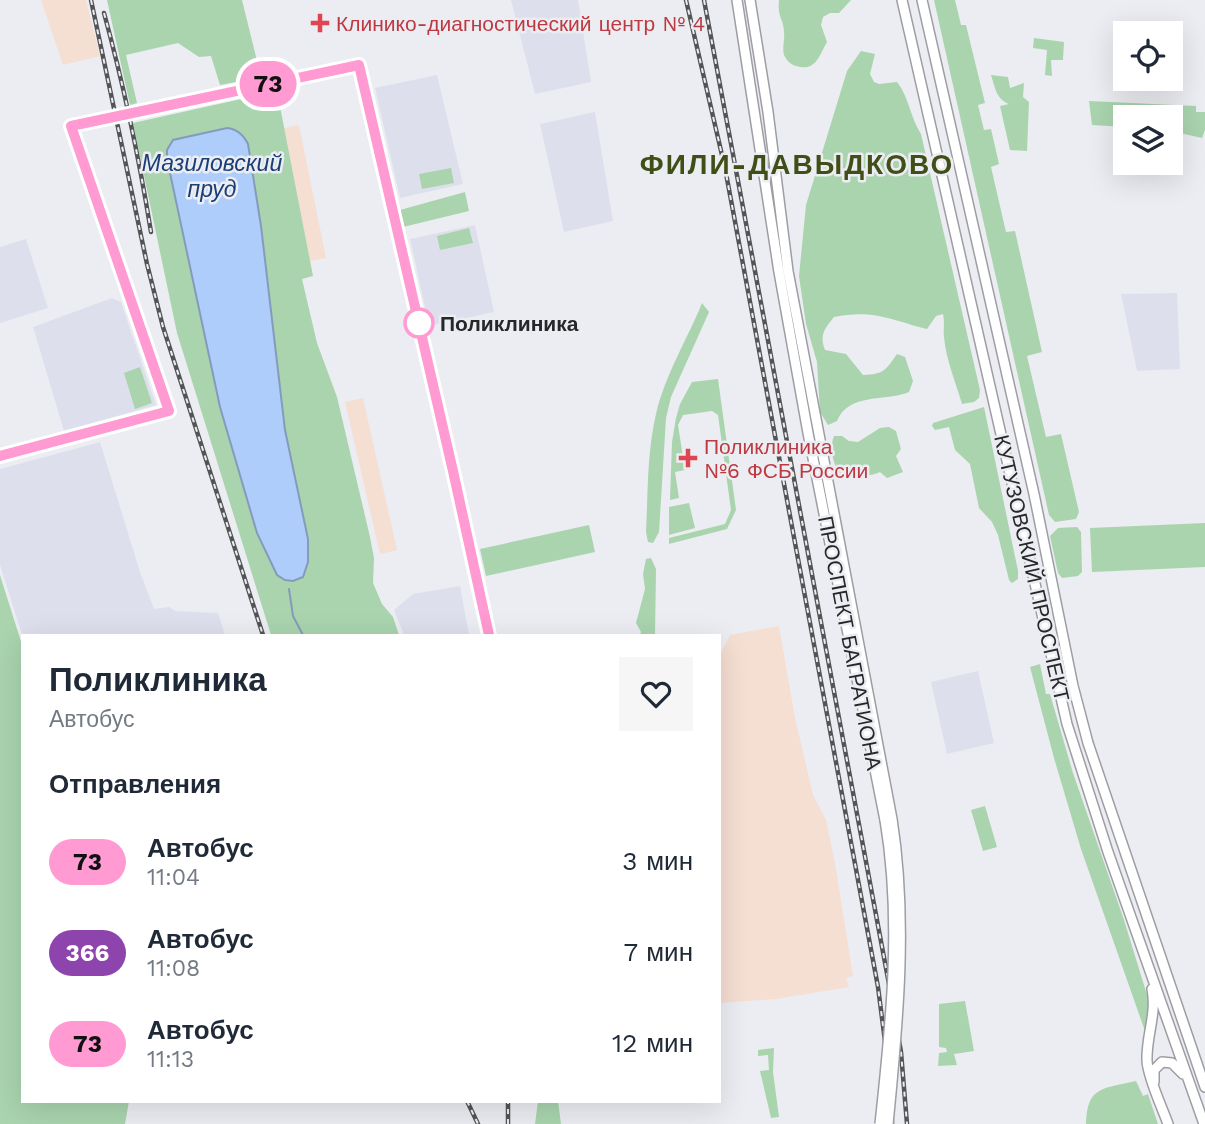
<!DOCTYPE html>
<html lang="ru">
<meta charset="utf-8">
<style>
body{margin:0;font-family:"Work Sans",sans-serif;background:#f6f6f7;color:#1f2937;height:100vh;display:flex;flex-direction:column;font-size:26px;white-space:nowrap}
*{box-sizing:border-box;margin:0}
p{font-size:23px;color:#747a83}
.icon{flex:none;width:38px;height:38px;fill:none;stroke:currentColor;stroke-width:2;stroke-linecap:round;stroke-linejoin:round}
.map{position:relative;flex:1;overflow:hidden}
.details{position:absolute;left:21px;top:634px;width:700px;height:469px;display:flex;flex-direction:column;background:#fff;border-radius:0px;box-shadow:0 7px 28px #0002}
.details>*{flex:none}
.badge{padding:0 14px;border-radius:23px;font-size:24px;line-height:46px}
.tools{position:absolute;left:1113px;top:21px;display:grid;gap:14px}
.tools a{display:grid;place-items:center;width:70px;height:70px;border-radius:0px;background:#fff;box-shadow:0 7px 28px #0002;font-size:35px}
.map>.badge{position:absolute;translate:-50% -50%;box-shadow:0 0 0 4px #fff}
h2{padding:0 28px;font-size:26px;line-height:63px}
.round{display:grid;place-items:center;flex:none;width:74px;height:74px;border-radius:0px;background:#f6f6f7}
.overview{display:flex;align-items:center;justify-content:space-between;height:119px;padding:0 28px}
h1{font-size:33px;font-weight:700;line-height:52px}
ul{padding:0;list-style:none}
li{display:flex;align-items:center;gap:21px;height:91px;padding:0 28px}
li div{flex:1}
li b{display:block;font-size:26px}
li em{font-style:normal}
li .badge{min-width:77px;font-weight:700;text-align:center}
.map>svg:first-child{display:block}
.built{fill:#dde0ec}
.industrial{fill:#f5ded2}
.green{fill:#a9d4ae;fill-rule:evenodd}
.water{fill:#aecdfb;stroke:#859bbc;stroke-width:2}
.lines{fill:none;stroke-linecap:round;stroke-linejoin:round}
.stream{stroke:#859bbc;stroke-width:2}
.major-casing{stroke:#9d9ea3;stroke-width:12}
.major{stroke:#fff;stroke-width:9}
.rail-casing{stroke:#535456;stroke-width:4.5}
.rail{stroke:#ecedf2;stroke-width:2;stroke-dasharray:5;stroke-linecap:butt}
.major-bridge-casing{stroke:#9d9ea3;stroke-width:12;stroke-linecap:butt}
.major-bridge{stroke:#fff;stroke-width:9}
.line-casing{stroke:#fff;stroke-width:16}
.line{stroke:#ff9ad2;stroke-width:10}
.health-dot{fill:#e0444e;stroke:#ecedf2;stroke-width:2.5}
.stop-dot{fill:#fff;stroke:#ff9ad2;stroke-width:3.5}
.labels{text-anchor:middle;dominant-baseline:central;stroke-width:5;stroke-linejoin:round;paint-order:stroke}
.health-label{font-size:21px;fill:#be3a42;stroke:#ecedf2;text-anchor:start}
.stop-label{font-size:21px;font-weight:bold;fill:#262728;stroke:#ecedf2;text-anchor:start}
.street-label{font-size:21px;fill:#262728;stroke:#ecedf2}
.water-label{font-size:23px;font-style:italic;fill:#1a3f76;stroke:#ecedf2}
.district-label{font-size:28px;font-weight:bold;letter-spacing:2px;fill:#414e17;stroke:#ecedf2}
</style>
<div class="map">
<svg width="1205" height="1124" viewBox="0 0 1205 1124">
<rect width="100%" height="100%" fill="#ecedf2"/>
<path class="built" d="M 511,0 L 578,0 L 591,82 L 535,94 Z
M 437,75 L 463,184 L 400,198 L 375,88 Z
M 595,112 L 613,221 L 564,232 L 540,124 Z
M 475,225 L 494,312 L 429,326 L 410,239 Z
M 26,239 L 48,308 L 0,323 L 0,247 Z
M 1177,293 L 1180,369 L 1137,371 L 1121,294 Z
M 112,298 L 121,302 L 156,405 L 64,431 L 33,327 Z
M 100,442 L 140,572 L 154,609 L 169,607 L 175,611 L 218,613 L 225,635 L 23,635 L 23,638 L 0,565 L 0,469 Z
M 460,586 L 469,635 L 404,635 L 394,610 L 413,594 Z
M 978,671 L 994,743 L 947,754 L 931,682 Z"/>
<path class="industrial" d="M 41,0 L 86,0 L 100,56 L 63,65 Z
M 299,125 L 326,258 L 310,261 L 284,128 Z
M 363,398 L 397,550 L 380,554 L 345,402 Z
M 779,626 L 795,718 L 813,795 L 826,820 L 835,863 L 853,976 L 846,978 L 849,987 L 776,999 L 719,1003 L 719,657 L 730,635 Z"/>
<path class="green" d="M 107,0 L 242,0 L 261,77 L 220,85 L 211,56 L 199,57 L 178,43 L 126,55 L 137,103 L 130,105 Z
M 779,0 L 851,0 L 839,13 L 830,13 L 823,17 L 821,25 L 827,42 C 819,56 816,72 796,66 C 790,64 787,61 784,55 C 782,47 785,40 784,32 C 784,19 777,18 779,0 Z
M 934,0 L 955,0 L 961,25 L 966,25 L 985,103 L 978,105 L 984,130 L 991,129 L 999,164 L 991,167 L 1006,232 L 1015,231 L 1042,352 L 1027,356 L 1046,437 L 1061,434 L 1079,512 L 1076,519 L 1055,522 L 1049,515 Z
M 1034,38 L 1064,42 L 1063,60 L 1051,60 L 1052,76 L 1045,75 L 1047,50 L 1033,48 Z
M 861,51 L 875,54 L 870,74 L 874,82 L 879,84 L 897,82 C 909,97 910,117 921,134 L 980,390 L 979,398 L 974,402 L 962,404 C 956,383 946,360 944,337 C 943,328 945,323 943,314 L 936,316 L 927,329 C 891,320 873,309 834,317 C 825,328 819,335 825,350 L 846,354 L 863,375 C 884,374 885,371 897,354 L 905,357 L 913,381 L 909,392 C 885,402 849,392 837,421 L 828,425 L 820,412 L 817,362 L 806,324 L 799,276 L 806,205 L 847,71 Z
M 991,75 L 1008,77 L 1010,88 L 1024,83 L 1023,97 L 1029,102 L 1027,151 L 1010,150 L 1000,106 L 1009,104 C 996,99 995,87 991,75 Z
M 277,91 L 313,276 L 302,279 L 317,343 L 337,397 L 370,537 L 374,558 L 373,583 L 382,604 L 393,617 L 399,635 L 271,635 L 177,333 L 133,123 ZM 245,138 L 261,226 L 285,430 L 308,539 L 257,533 L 220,407 L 167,159 Z
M 1089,101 L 1196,106 L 1196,112 L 1205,112 L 1205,130 L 1202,138 L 1171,131 L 1171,117 L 1125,117 L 1125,127 L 1092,125 Z
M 451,168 L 454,183 L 422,189 L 419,174 Z
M 465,192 L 469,211 L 403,227 L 400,210 Z
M 469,228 L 473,243 L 440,250 L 437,236 Z
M 702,303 L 709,312 L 671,397 L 666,418 L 659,532 L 653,543 L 648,542 L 646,532 C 648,493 647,452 656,414 C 665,375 687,340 702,303 Z
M 140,367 L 152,403 L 135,409 L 124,373 Z
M 718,379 L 736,510 L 727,529 L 669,544 L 669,538 L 725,524 L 731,510 L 718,415 L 712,411 L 683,415 L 678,425 L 685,470 L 675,472 L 679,498 L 670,500 L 672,442 L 676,418 L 680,404 L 692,382 Z
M 984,407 L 1018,571 L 1018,579 L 1012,583 L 1009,580 L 998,535 L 992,522 L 979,508 L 970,464 L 955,450 L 949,427 L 935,430 L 932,426 L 933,423 Z
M 889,427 L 896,431 L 901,449 L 896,456 L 903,472 L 887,478 L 880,472 C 869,478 859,472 847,478 L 842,476 C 833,466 829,448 834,436 L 842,436 L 849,441 L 858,442 L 880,428 Z
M 689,503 L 695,528 L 669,535 L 669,507 Z
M 1205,523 L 1205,567 L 1092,572 L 1090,528 Z
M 589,525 L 595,552 L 486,576 L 480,549 Z
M 1077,527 L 1081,532 L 1082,572 L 1078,576 L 1062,578 L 1058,573 L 1050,536 L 1058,528 Z
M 651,558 L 656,569 L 655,635 L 640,635 L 641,632 L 636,623 L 645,589 L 643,574 L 646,559 Z
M 0,575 L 23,648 L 23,1101 L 129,1101 L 125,1124 L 0,1124 Z
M 1040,664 L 1046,694 L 1050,694 L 1073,773 L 1124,920 L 1148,998 L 1150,1007 L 1146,1034 L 1081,849 L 1054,758 L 1030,667 Z
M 985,806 L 997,847 L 983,851 L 971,810 Z
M 965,1001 L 974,1051 L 954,1054 L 957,1065 L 938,1066 L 939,1053 L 947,1052 L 946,1048 L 939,1047 L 939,1004 Z
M 774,1048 L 773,1072 L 779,1117 L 771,1118 L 760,1071 L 769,1070 L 768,1055 L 758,1056 L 758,1050 Z
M 1136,1081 L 1143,1096 L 1148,1094 L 1158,1124 L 1086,1124 C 1087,1085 1104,1089 1136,1081 Z
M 538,1101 L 558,1101 L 561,1124 L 535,1124 Z"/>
<path class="water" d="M 227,128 C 237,129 244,136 248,144 L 261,226 L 285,430 L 308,539 L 308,562 L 303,577 L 293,581 L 285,580 L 277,575 L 257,533 L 220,407 L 167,159 L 167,150 L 173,140 Z"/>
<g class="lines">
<path class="stream" d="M 289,589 L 293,616 L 303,635"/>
<g class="major-casing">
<path id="major" d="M 737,0 L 779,272 L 808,433 L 885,820
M 750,0 L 768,112 L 788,271 L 892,819
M 902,0 L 1067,724 L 1108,852 L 1204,1124
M 922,0 L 1034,494 L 1073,686 L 1088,743 L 1205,1087
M 1152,989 C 1157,1014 1146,1036 1147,1061 C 1148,1078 1162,1107 1168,1124
M 1154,1082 L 1154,1070 L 1162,1062 L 1172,1063 L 1183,1074"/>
</g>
<use href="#major" class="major"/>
<g class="rail-casing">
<path id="rail" d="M 91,0 L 147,264 L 163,327 L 263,635
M 686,0 L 725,168 L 878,987 L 891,1088 L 892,1124
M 704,0 L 889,984 L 901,1052 L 907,1124
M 104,13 C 124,86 139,158 151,232
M 467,1101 L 478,1124
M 508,1124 L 508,1101"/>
</g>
<use href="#rail" class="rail"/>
<g class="major-bridge-casing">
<path id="major-bridge" d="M 880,1124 C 891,1023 902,921 885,820
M 888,1124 C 898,1023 908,920 892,819"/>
</g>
<use href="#major-bridge" class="major-bridge"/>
</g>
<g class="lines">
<g class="line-casing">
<path id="line" d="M 0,456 L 169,411 L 71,126 L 359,65 L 453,471 L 489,635"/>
</g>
<use href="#line" class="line"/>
</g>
<g class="health-dot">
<path d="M316.5 12.5h7v7h7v7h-7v7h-7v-7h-7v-7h7z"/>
<path d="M684.5 447.5h7v7h7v7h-7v7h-7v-7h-7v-7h7z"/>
</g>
<circle class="stop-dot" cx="419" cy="323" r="14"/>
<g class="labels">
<g class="health-label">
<text x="336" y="23">Клинико-диагностический центр № 4</text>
<text x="704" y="446">Поликлиника<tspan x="704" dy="24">№6 ФСБ России</tspan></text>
</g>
<g class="stop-label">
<text x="440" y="323">Поликлиника</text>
</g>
<g class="street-label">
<text transform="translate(1032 568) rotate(77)">КУТУЗОВСКИЙ ПРОСПЕКТ</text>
<text transform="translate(850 643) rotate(79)">ПРОСПЕКТ БАГРАТИОНА</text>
</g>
<g class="water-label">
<text x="212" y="163">Мазиловский<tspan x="212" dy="26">пруд</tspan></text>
</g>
<g class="district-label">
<text x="797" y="164">ФИЛИ-ДАВЫДКОВО</text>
</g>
</g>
</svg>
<div class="tools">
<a><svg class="icon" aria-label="locate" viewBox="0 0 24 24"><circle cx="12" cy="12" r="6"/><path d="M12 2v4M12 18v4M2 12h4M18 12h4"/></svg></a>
<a><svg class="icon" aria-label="layers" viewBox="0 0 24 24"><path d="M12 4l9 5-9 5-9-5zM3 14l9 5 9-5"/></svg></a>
</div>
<b class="badge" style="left:268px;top:84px;background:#ff9ad2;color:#111">73</b>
<section class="details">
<div class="overview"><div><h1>Поликлиника</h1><p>Автобус</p></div><a class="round"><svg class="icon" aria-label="heart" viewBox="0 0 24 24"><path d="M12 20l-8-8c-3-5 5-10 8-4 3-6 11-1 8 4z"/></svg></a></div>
<h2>Отправления</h2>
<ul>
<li><span class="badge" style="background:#ff9ad2;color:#111">73</span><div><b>Автобус</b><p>11:04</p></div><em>3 мин</em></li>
<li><span class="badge" style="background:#8e44ad;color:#fff">366</span><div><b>Автобус</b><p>11:08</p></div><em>7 мин</em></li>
<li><span class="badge" style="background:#ff9ad2;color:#111">73</span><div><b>Автобус</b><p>11:13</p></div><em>12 мин</em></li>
</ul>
</section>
</div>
